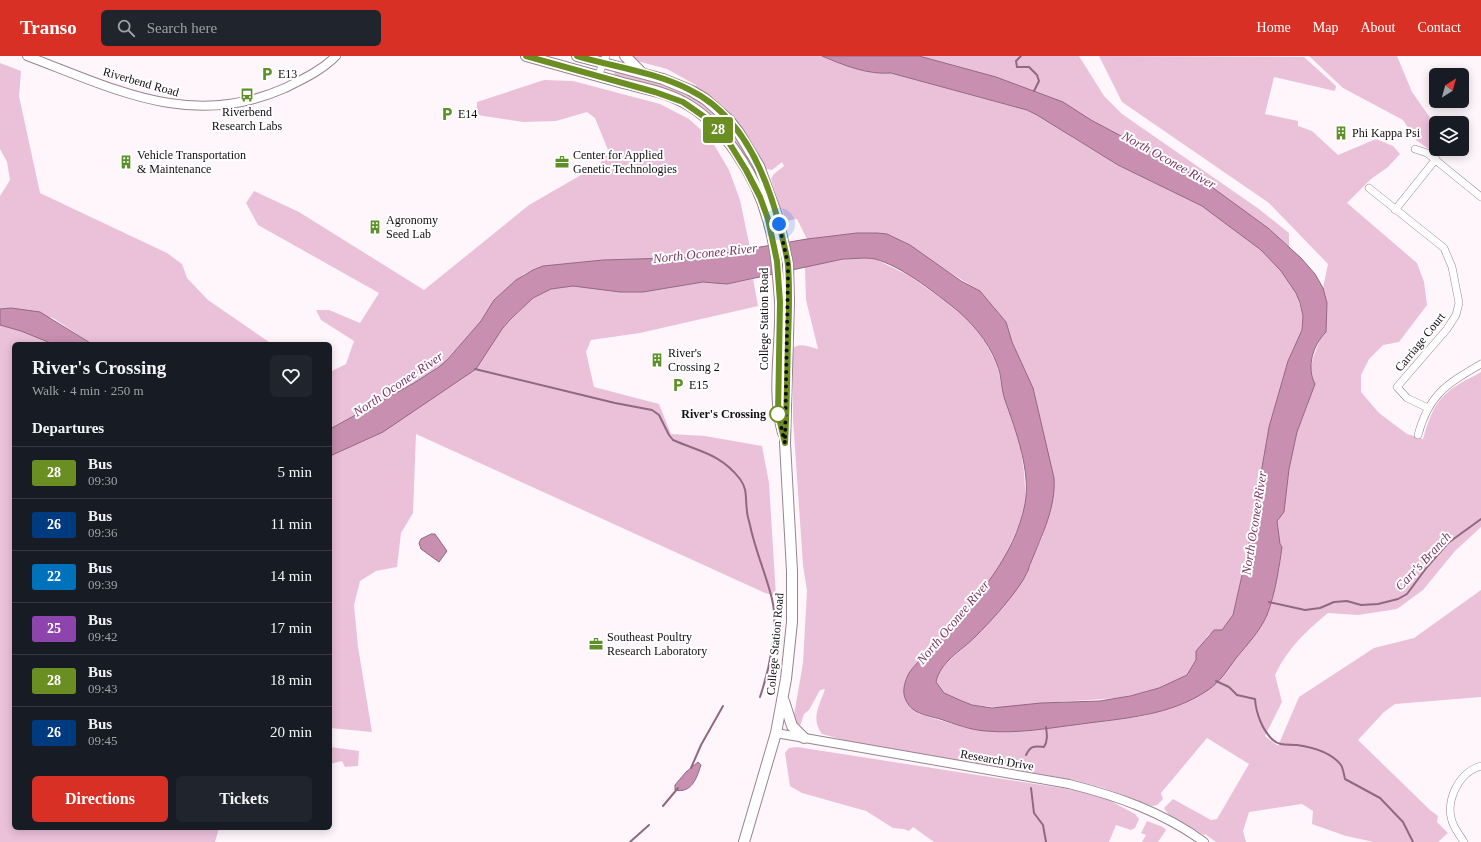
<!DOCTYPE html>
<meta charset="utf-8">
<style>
body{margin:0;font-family:Georgia,serif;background:#20242c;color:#f1f3f6;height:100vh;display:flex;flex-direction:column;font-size:15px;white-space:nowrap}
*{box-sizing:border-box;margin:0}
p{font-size:13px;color:#9ea1a6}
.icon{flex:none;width:22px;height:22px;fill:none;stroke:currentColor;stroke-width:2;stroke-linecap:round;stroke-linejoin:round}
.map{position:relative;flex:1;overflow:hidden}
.sheet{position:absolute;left:12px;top:286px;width:320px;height:488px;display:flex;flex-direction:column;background:#171b24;border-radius:6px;box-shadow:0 2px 10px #0003}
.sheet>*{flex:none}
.badge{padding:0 8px;border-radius:3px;font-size:14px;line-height:26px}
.needle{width:26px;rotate:37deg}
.tools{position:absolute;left:1429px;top:12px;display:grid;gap:8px}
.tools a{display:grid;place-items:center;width:40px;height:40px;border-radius:6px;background:#171b24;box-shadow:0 2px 10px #0003;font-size:20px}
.you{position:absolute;width:20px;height:20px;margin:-10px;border:3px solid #fff;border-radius:50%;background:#1a73e8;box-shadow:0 0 0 6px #1a73e833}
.map>.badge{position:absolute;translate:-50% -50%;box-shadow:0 0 0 2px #fff}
h2{padding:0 20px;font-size:15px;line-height:36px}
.round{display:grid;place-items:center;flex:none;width:42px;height:42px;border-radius:6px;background:#20242c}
.head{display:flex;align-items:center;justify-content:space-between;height:68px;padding:0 20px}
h1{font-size:19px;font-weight:600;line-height:30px}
.button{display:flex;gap:8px;margin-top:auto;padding:8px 20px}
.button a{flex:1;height:46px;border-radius:6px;background:#d93025;color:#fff;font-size:16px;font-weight:600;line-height:46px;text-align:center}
.button a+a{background:#20242c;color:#f1f3f6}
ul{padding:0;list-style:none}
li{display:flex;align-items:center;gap:12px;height:52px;padding:0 20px;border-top:1px solid #363941}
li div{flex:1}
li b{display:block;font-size:15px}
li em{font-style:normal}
li .badge{min-width:44px;font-weight:700;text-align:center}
header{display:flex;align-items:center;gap:24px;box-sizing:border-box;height:56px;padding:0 20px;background:#d93025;color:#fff}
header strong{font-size:19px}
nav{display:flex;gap:22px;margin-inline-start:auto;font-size:14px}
.search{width:280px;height:36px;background:#20242c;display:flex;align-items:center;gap:10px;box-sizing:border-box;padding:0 14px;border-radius:6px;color:#9ea1a6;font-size:15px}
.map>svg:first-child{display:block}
.green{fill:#eac1d9}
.water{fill:#c88fb1;stroke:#916881}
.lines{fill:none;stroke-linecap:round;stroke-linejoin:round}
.stream{stroke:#916881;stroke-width:2}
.minor-casing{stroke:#97848f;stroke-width:8}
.tertiary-casing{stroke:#97848f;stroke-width:10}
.secondary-casing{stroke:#97848f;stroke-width:12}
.minor{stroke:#fff;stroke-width:7}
.tertiary{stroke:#fff;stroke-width:8}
.secondary{stroke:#fff;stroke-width:10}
.line-casing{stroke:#fff;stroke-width:9}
.line{stroke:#6b8e23;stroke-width:6}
.walk{stroke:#120c10;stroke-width:4;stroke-dasharray:0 7.2}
.stop-dot{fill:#fff;stroke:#6b8e23;stroke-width:2}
.labels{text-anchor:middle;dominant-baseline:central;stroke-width:4;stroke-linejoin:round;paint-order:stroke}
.poi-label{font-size:12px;fill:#120c10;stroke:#fff;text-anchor:start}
.street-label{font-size:12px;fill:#120c10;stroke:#fff}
.stop-label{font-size:12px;font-weight:bold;fill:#120c10;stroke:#fff;text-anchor:end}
.water-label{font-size:13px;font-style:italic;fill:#7a3462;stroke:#fff}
</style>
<header>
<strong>Transo</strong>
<div class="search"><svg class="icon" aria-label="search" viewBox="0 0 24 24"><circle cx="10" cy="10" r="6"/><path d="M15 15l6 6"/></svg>Search here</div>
<nav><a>Home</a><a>Map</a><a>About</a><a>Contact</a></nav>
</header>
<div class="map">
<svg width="1481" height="786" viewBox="0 0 1481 786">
<rect width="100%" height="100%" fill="#fef6fa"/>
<path class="green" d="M 629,0 L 822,0 C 843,9 868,19 891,17 L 1027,54 L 1062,73 L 1073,82 L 1118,109 L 1202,150 L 1261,194 L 1281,215 L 1296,237 L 1303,260 L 1302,274 L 1288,305 L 1269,371 L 1251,480 L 1233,559 L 1222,574 L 1209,578 L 1204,585 L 1196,595 L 1196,604 L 1187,619 L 1159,632 L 1120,642 L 1041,647 L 1004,652 L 972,649 L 962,645 L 944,637 L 935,625 L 940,613 L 978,578 L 1016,533 L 1028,517 L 1030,507 L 1042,482 L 1047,465 L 1047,395 L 1033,332 L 1012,286 L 1006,266 L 993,250 L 980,235 L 944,213 L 910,189 L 887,178 L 877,177 L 857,177 L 807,183 L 797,163 L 786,165 L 782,153 L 780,152 L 771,123 L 774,118 L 784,110 L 782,106 L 772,114 L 766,113 C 750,78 728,51 695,31 L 696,29 L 667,13 L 637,5 Z
M 919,0 L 1079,0 L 1104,40 L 1122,58 L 1259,153 L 1289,177 L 1289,191 L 1268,172 L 1198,121 L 1091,64 L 1063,46 L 996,21 Z
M 1099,0 L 1304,1 L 1336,30 L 1335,35 L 1274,21 L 1265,58 L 1298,65 L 1298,70 L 1312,75 L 1338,99 L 1376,83 L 1393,90 L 1400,98 L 1388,111 L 1371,123 L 1347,147 L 1417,207 L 1424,226 L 1427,249 L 1399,286 L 1383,289 L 1369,303 L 1361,319 L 1361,336 L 1379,357 L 1407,378 L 1423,383 C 1431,357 1435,343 1459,328 C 1466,323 1474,321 1481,316 L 1481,471 L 1455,495 L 1423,534 L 1397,553 L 1358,559 L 1328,557 C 1306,575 1287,593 1275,619 L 1282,646 L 1265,680 L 1278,690 L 1299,641 L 1374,592 L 1414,582 L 1481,534 L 1481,641 L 1395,648 L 1384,656 L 1358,684 L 1430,754 L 1438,760 L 1437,766 L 1448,777 L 1438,786 L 1374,786 L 1346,780 L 1312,768 L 1313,755 L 1302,748 L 1249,756 L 1243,775 L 1246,786 L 1216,786 L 1205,778 L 1204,779 L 1168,758 L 1164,752 L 1173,743 L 1211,764 L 1217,763 L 1249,708 L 1207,682 L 1161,737 L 1163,743 L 1157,749 L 1152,750 L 1104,732 L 1074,724 L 851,686 L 822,678 C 810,662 820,649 825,633 L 820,634 L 809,654 L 804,658 L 799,673 L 793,665 L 803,607 L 807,535 L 803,509 L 793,363 L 793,292 C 800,286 810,291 818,293 L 806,244 L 805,211 L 843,203 L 861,202 L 875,203 L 908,219 L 965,259 L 985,286 L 997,309 L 1005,344 L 1011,357 L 1020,387 L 1024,416 L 1026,445 L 1020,467 L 1004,502 L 993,520 L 943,581 L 914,612 L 906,623 L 904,639 L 907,646 L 919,658 L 966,672 L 1015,676 L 1144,660 L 1183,648 L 1215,628 L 1279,515 L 1282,491 L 1280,488 L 1277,465 L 1284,456 L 1289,413 L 1297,376 L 1308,348 L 1313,324 L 1310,315 L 1313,302 L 1321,281 L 1326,276 L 1327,247 L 1323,232 L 1328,208 L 1269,147 L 1122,46 Z
M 1309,0 L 1397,0 L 1412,36 L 1436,70 L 1436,93 L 1440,93 L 1436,98 L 1416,84 L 1403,64 L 1343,32 Z
M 0,7 L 21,15 L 19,40 L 40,137 L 167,197 L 182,208 L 187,222 L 208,244 L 272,288 L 92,288 L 53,262 L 11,252 L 0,253 L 0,140 L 10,124 L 7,106 L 0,93 Z
M 617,14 C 657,26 700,35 728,69 C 736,79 743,92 749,102 L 745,104 L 717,66 L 615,20 L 614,16 Z
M 544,24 L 573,25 L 660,48 L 689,63 L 710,82 L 729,114 L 740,144 L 750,192 L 702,201 L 603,204 L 543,210 L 524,218 L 494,244 L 481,265 L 448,303 L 439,311 L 414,327 L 330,373 L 330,316 L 346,308 L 354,285 L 321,264 L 316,254 L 329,254 L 360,267 L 379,237 L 258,169 L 246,147 L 254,135 L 299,156 L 424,234 L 529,149 L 600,108 L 608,94 L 595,62 L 587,56 L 556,65 L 523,66 L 477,59 L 477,46 Z
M 753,223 L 758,250 L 640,277 L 591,284 L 586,296 L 594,331 L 659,348 L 671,378 L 705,380 L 762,390 L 769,427 L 776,540 L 765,537 L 416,378 L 413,457 L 401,477 L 397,511 L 376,515 L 360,525 L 354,549 L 358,591 L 372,676 L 330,672 L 330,400 L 383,376 L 502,273 L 533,242 L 551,233 L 573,230 L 663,233 L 703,226 L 727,228 Z
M 0,269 L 21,275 L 53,288 L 14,288 L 14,772 L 219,772 L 215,786 L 0,786 Z
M 330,691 L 359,695 L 358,710 L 345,711 L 342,705 L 330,708 Z
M 797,691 L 1074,734 L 1107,743 L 1135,758 L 1139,763 L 1135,772 L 1131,774 L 1116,769 L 1109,786 L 934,786 L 913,771 L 909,775 L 904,773 L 893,772 L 866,755 L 802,737 L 790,730 L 785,697 L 789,692 Z
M 1147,765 L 1163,771 L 1166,774 L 1158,786 L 1142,786 L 1146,779 L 1141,777 Z"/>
<path class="water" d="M 822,0 L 919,0 L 996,21 L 1063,46 L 1091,64 L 1198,121 L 1268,172 L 1301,202 L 1315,218 L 1323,232 L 1327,247 L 1326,276 C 1313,289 1306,311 1315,328 L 1297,376 L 1289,413 L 1284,456 L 1277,465 L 1280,488 L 1282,491 C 1279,513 1275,538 1267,559 C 1260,575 1247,589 1236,602 C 1228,613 1220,626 1208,634 C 1170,660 1125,662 1081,668 C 1049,672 1018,678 986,675 C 970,674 955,668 940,663 C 926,659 911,658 905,642 C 902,634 905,625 909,617 C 918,604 932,594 942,582 C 976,543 1015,500 1025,448 C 1031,415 1016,375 1005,344 C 1001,333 1002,320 997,308 C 988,285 971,265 952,250 C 931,234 901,210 875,203 C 865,201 853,203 843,203 L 727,228 L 703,226 L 643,236 L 620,236 L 573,230 L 551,233 L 533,242 L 511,263 L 502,273 L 476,313 L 383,376 L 330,400 L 330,373 L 414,327 L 439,311 L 448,303 L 481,265 L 494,244 L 516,224 L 533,214 L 543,210 L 603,204 L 702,201 L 807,183 L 857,177 L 877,177 L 887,178 L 910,189 L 961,225 L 980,235 L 1006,266 L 1012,286 L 1033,332 L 1054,422 C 1056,451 1042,479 1031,506 C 1029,509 1029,514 1027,517 C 1017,537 991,565 975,581 C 961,595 940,606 936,626 L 944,637 L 962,645 L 972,649 L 992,652 L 1041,647 L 1100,645 L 1130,640 L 1159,632 L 1187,619 L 1196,604 L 1196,595 L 1214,574 L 1222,574 L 1233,559 L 1248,493 L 1269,371 L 1288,305 L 1302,274 L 1303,260 L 1300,247 L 1296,237 L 1281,215 L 1261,194 L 1202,150 L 1118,109 L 1037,59 L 1027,54 L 891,17 C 868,19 843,9 822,0 Z
M 11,252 L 40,256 L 92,288 L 53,288 L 21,275 L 0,269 L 0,253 Z
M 431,478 L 435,478 L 447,495 L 439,506 L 421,493 L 419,487 L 421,483 Z
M 698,706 L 701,709 C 697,721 692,738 675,734 L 675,729 L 686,716 Z"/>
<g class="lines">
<path class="stream" d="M 1021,0 L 1016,5 L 1017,11 L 1029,11 L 1037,19 L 1039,25 L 1034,35
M 475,313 L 615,347 L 652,354 L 659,359 L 669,379 L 673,384 C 700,396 721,398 740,423 C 748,434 745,442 747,455 C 747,459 749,465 750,469 C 755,494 766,518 772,543 C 779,572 769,614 760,641
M 1269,546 L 1305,554 L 1320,552 L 1334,546 L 1347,545 L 1361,549 L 1378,548 L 1398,543 L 1407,538 L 1427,511 L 1448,487 L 1481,463
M 1216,625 L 1229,631 L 1237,639 L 1255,643 C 1256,657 1262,674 1273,684 C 1279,690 1289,688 1297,689 C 1311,691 1331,696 1341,709 C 1343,712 1344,719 1345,723 L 1380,742 L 1403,766 L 1413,786
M 1026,699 C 1031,689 1034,690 1044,691 C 1048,685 1047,678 1046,671
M 691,712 L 701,689 L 723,650
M 1031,732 L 1034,757 L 1043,769 L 1046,786
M 663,750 L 678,732
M 630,786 L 649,769"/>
<g class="minor-casing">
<path id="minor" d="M 598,20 L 606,0
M 1415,93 L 1427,97 L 1481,141
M 1369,132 L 1444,192 L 1452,211 L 1459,247 L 1456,259 L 1447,273 L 1397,331 L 1407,342 L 1428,352
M 1395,154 L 1436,103
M 1418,379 C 1429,338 1447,328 1481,308
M 1464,786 C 1461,781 1457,776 1454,770 C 1443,748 1458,716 1481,710"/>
</g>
<g class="tertiary-casing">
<path id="tertiary" d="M 27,0 C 115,33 191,74 285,32 C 303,23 321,15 336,0
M 776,677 L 1069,728 C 1117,740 1163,756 1204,786"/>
</g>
<g class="secondary-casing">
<path id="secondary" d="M 526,0 C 558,9 590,18 623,27 C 643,32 665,36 683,46 C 723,67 757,121 768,164 C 776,190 778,218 780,245 C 782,289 771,334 783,377
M 577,0 L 663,23 L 690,34 L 705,43 L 729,64 L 739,77 L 759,110 L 778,162 L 788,208 L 789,245 L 785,387 L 792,515 L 792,566 L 786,623 L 776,677 L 744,786
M 625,0 L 641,16
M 784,645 L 792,670 L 804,682"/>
</g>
<use href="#minor" class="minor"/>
<use href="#tertiary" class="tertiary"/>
<use href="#secondary" class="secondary"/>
</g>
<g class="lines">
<g class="line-casing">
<path id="line" d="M 526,0 L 655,36 L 683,46 L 706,62 L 728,85 L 746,114 L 760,141 L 768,163 L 777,205 L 780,246 L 778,358 L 785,387 C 787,353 787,319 788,284 C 789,259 790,234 788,209 C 787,199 784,189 782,180 C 769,124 744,60 690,34 C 655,16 614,11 577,0"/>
</g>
<use href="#line" class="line"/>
<path class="walk" d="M 778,358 L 785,387 L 788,220 L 788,208 L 779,168"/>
</g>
<defs>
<g id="parking-bare" transform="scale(1.08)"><path d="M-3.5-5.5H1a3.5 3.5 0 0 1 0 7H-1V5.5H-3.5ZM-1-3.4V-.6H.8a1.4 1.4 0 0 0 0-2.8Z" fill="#5c9028" stroke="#fff" stroke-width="2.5" paint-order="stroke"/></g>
<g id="bus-bare" transform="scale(1.08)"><path d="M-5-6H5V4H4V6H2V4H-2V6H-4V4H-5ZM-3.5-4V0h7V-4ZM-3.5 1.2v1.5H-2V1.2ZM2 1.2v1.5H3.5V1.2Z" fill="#5c9028" stroke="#fff" stroke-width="2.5" paint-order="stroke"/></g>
<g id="building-bare" transform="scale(1.08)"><path d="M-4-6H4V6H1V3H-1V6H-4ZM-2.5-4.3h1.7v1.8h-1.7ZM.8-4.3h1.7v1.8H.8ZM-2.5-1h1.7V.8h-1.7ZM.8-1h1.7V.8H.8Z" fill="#5c9028" stroke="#fff" stroke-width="2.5" paint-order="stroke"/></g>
<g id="office-bare" transform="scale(1.08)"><path d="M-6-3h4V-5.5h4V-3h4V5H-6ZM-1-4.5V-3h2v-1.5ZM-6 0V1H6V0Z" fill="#5c9028" stroke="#fff" stroke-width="2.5" paint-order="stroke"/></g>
</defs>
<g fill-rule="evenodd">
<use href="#parking-bare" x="267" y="18"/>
<use href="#bus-bare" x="247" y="39"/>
<use href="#parking-bare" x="447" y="58"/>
<use href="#building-bare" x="1341" y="77"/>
<use href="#building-bare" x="126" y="106"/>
<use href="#office-bare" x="562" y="106"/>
<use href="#building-bare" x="375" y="171"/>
<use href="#building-bare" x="657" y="304"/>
<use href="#parking-bare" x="678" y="329"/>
<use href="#office-bare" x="596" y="588"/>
</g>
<circle class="stop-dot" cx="778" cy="358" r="8"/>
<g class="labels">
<g class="poi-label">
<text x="278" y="18">E13</text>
<text x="247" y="56" text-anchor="middle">Riverbend<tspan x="247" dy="14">Research Labs</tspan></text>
<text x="458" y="58">E14</text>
<text x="1352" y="77">Phi Kappa Psi</text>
<text x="137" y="99">Vehicle Transportation<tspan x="137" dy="14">&amp; Maintenance</tspan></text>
<text x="573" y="99">Center for Applied<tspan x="573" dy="14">Genetic Technologies</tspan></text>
<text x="386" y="164">Agronomy<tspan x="386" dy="14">Seed Lab</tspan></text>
<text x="668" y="297">River's<tspan x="668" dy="14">Crossing 2</tspan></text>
<text x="689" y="329">E15</text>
<text x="607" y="581">Southeast Poultry<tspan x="607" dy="14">Research Laboratory</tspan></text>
</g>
<g class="street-label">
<text transform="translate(141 26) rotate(16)">Riverbend Road</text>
<text transform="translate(764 263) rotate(-90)">College Station Road</text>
<text transform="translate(1420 286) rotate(-51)">Carriage Court</text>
<text transform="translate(775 588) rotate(-85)">College Station Road</text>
<text transform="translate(997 704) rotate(10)">Research Drive</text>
</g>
<g class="stop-label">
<text x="766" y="358">River's Crossing</text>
</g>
<g class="water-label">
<text transform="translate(1169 104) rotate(29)">North Oconee River</text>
<text transform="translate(705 197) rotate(-6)">North Oconee River</text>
<text transform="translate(398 328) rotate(-34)">North Oconee River</text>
<text transform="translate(1254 467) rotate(-81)">North Oconee River</text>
<text transform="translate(1423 505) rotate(-47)">Carr's Branch</text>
<text transform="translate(953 566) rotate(-50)">North Oconee River</text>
</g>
</g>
</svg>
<div class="tools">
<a><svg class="needle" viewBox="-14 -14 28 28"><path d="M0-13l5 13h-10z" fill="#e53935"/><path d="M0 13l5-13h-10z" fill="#9ea1a6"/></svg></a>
<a><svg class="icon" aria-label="layers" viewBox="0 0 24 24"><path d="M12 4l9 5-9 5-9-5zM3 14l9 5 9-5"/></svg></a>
</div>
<div class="you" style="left:779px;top:168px"></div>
<b class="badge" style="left:718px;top:74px;background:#6b8e23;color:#fff">28</b>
<section class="sheet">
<div class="head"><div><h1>River's Crossing</h1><p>Walk · 4 min · 250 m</p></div><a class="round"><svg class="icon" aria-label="heart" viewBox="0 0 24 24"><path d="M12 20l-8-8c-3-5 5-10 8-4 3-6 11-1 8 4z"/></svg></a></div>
<h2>Departures</h2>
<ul>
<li><span class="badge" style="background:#6b8e23;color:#fff">28</span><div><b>Bus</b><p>09:30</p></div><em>5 min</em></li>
<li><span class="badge" style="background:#003b80;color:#fff">26</span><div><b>Bus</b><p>09:36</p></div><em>11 min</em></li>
<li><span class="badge" style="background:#0072bc;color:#fff">22</span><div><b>Bus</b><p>09:39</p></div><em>14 min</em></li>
<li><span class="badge" style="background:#8e44ad;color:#fff">25</span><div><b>Bus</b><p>09:42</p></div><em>17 min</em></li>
<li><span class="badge" style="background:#6b8e23;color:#fff">28</span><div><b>Bus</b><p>09:43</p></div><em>18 min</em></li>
<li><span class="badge" style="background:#003b80;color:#fff">26</span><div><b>Bus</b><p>09:45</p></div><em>20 min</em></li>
</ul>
<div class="button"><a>Directions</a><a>Tickets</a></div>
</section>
</div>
